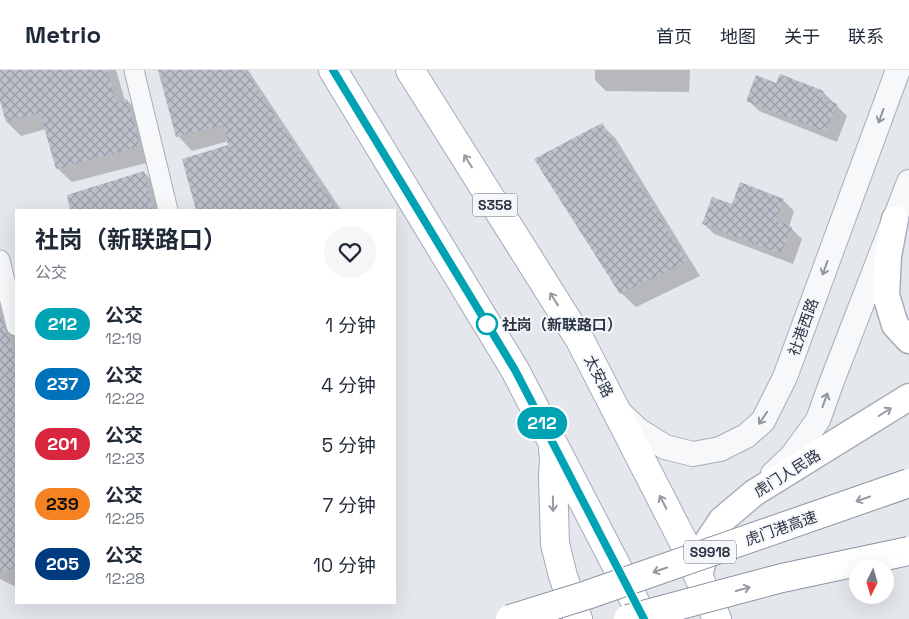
<!DOCTYPE html>
<html lang="zh">
<meta charset="utf-8">
<style>
body{margin:0;font-family:"Space Grotesk","Noto Sans SC",sans-serif;background:#f6f6f7;color:#1f2937;height:100vh;display:flex;flex-direction:column;font-size:19px;white-space:nowrap}
*{box-sizing:border-box;margin:0}
p{font-size:16px;color:#747a83}
.icon{flex:none;width:28px;height:28px;fill:none;stroke:currentColor;stroke-width:2;stroke-linecap:round;stroke-linejoin:round}
.map{position:relative;flex:1;overflow:hidden}
.panel{position:absolute;left:15px;top:139px;width:381px;height:395px;display:flex;flex-direction:column;background:#fff;border-radius:0px;box-shadow:0 5px 20px #0002}
.panel>*{flex:none}
.badge{padding:0 10px;border-radius:16px;font-size:18px;line-height:32px}
.needle{width:32px;rotate:185deg}
.fabs{position:absolute;left:849px;top:489px;display:grid;gap:10px}
.fabs a{display:grid;place-items:center;width:45px;height:45px;border-radius:50%;background:#fff;box-shadow:0 5px 20px #0002;font-size:25px}
.map>.badge{position:absolute;translate:-50% -50%;box-shadow:0 0 0 2px #fff}
.round{display:grid;place-items:center;flex:none;width:52px;height:52px;border-radius:26px;background:#f6f6f7}
.head{display:flex;align-items:center;justify-content:space-between;height:85px;padding:0 20px}
h1{font-size:24px;font-weight:700;line-height:38px}
ul{padding:0;list-style:none}
li{display:flex;align-items:center;gap:15px;height:60px;padding:0 20px}
li div{flex:1}
li b{display:block;font-size:19px}
li em{font-style:normal}
li .badge{min-width:55px;font-weight:700;text-align:center}
header{display:flex;align-items:center;gap:30px;box-sizing:border-box;height:70px;padding:0 25px;background:#fff;border-bottom:1px solid #e0e1e3}
header strong{font-size:24px}
nav{display:flex;gap:28px;margin-inline-start:auto;font-size:18px}
.map>svg:first-child{display:block}
.shadow{fill:#0003}
.building{fill:url(#building-cross-hatch)}
.lines{fill:none;stroke-linecap:round;stroke-linejoin:round}
.minor-casing{stroke:#a9aeb7;stroke-width:21}
.tertiary-casing{stroke:#a9aeb7;stroke-width:26}
.secondary-casing{stroke:#a9aeb7;stroke-width:29}
.primary-casing{stroke:#a3abb8;stroke-width:30}
.minor{stroke:#f7f8fa;stroke-width:19}
.tertiary{stroke:#f7f8fa;stroke-width:24}
.secondary{stroke:#fff;stroke-width:26}
.primary{stroke:#fff;stroke-width:28}
.motorway-bridge-casing{stroke:#8b94a3;stroke-width:30;stroke-linecap:butt}
.motorway-bridge{stroke:#fff;stroke-width:28}
.oneway{stroke:#9196a0}
.oneway2{stroke:#959aa2}
.line-casing{stroke:#fff;stroke-width:11}
.line{stroke:#00a3b4;stroke-width:8}
.stop-dot{fill:#fff;stroke:#00a3b4;stroke-width:2.5}
.labels{text-anchor:middle;dominant-baseline:central;stroke-width:4;stroke-linejoin:round;paint-order:stroke}
.shield{fill:#f4f6f9;stroke:#676e7b;stroke-width:1}
.shield-label{font-size:14px;font-weight:bold;fill:#2b3445}
.stop-label{font-size:15px;font-weight:bold;fill:#2b3445;stroke:#f4f6f9;text-anchor:start}
.street-label{font-size:15px;fill:#2b3445;stroke:#f4f6f9}
</style>
<header>
<strong>Metrio</strong>
<nav><a>首页</a><a>地图</a><a>关于</a><a>联系</a></nav>
</header>
<div class="map">
<svg width="909" height="549" viewBox="0 0 909 549">
<defs>
<pattern id="building-cross-hatch" width="8" height="8" patternUnits="userSpaceOnUse" patternTransform="scale(1.25)"><rect width="8" height="8" fill="#bbc0ca"/><path d="M0 0l8 8M0 8l8-8" fill="none" stroke="#989da6"/></pattern>
</defs>
<rect width="100%" height="100%" fill="#e4e7ec"/>
<path class="shadow" d="M 0,0 L 116,0 L 125,31 L 127,30 L 141,45 L 154,91 L 72,112 L 57,98 L 46,59 L 21,66 L 7,52 L 0,27 Z
M 160,0 L 248,0 L 341,140 L 198,140 L 230,76 L 229,71 L 192,81 L 178,66 Z
M 595,0 L 690,0 L 689,22 L 606,21 L 595,10 Z
M 777,15 L 823,22 L 847,46 L 837,72 L 759,41 L 748,30 Z
M 602,55 L 616,69 L 700,206 L 636,237 L 621,223 Z
M 144,102 L 158,117 L 163,140 L 72,140 Z
M 783,130 L 794,141 L 789,157 L 791,158 L 802,169 L 793,194 L 714,164 L 703,153 Z
M 0,198 L 16,263 L 16,516 L 14,516 L 0,509 Z"/>
<path class="building" d="M 0,0 L 107,0 L 116,32 L 127,29 L 141,76 L 56,99 L 40,43 L 6,52 L 0,31 Z
M 158,0 L 245,0 L 337,140 L 196,140 L 182,89 L 228,75 L 223,55 L 176,67 Z
M 780,4 L 824,21 L 821,27 L 837,34 L 826,62 L 746,31 L 756,5 L 776,13 Z
M 602,53 L 687,191 L 620,224 L 534,89 Z
M 144,101 L 153,140 L 70,140 L 67,125 Z
M 740,112 L 784,129 L 776,150 L 792,157 L 781,184 L 702,154 L 712,127 L 732,134 Z
M 0,247 L 2,247 L 5,259 L 9,265 L 16,292 L 16,498 L 0,502 Z"/>
<g class="lines">
<g class="minor-casing">
<path id="minor" d="M 134,0 L 168,140
M 0,190 L 16,256"/>
</g>
<g class="tertiary-casing">
<path id="tertiary" d="M 619,342 L 638,360 L 665,377 L 693,384 L 720,379 L 746,366 L 763,351 L 785,307 L 898,0
M 773,404 L 792,386 L 818,350 L 832,311 L 909,112"/>
</g>
<g class="secondary-casing">
<path id="secondary" d="M 895,149 L 888,186 L 886,225 L 895,255 L 909,270
M 700,502 L 708,471 L 722,450 L 754,423 L 909,327"/>
</g>
<g class="primary-casing">
<path id="primary" d="M 333,0 L 515,300 L 644,549
M 410,0 L 580,270 L 684,473 L 717,549
M 553,380 L 554,386 L 553,407 L 555,474 L 563,506 L 578,549"/>
</g>
<use href="#minor" class="minor"/>
<use href="#tertiary" class="tertiary"/>
<use href="#secondary" class="secondary"/>
<use href="#primary" class="primary"/>
<g class="motorway-bridge-casing">
<path id="motorway-bridge" d="M 510,549 L 587,525 L 909,413
M 628,549 L 782,508 L 909,481"/>
</g>
<use href="#motorway-bridge" class="motorway-bridge"/>
</g>
<defs><path id="oneway-shaft" d="M-6 0H5M1.5-3L5.5 0L1.5 3" fill="none" stroke-width="1.6" stroke-linecap="round" stroke-linejoin="round" transform="scale(1.25)"/></defs>
<g class="oneway">
<use href="#oneway-shaft" transform="translate(881 46) rotate(110)"/>
<use href="#oneway-shaft" transform="translate(825 198) rotate(110)"/>
<use href="#oneway-shaft" transform="translate(825 330) rotate(-70)"/>
<use href="#oneway-shaft" transform="translate(763 348) rotate(124)"/>
</g>
<g class="oneway2">
<use href="#oneway-shaft" transform="translate(468 91) rotate(-122)"/>
<use href="#oneway-shaft" transform="translate(554 229) rotate(-122)"/>
<use href="#oneway-shaft" transform="translate(885 342) rotate(-32)"/>
<use href="#oneway-shaft" transform="translate(863 429) rotate(161)"/>
<use href="#oneway-shaft" transform="translate(663 432) rotate(-117)"/>
<use href="#oneway-shaft" transform="translate(553 434) rotate(89)"/>
<use href="#oneway-shaft" transform="translate(660 500) rotate(161)"/>
<use href="#oneway-shaft" transform="translate(743 519) rotate(-15)"/>
</g>
<g class="lines">
<g class="line-casing">
<path id="line" d="M 333,0 L 515,300 L 644,549"/>
</g>
<use href="#line" class="line"/>
</g>
<circle class="stop-dot" cx="487" cy="254" r="10"/>
<g class="labels">
<g class="shield">
<rect x="472.5" y="123.5" width="45" height="23" rx="4"/>
<rect x="684" y="470.5" width="52" height="23" rx="4"/>
</g>
<g class="shield-label">
<text x="495" y="135">S358</text>
<text x="710" y="482">S9918</text>
</g>
<g class="stop-label">
<text x="502" y="254">社岗（新联路口）</text>
</g>
<g class="street-label">
<text transform="translate(803 257) rotate(-70)">社港西路</text>
<text transform="translate(599 306) rotate(63)">太安路</text>
<text transform="translate(787 403) rotate(-32)">虎门人民路</text>
<text transform="translate(781 458) rotate(-19)">虎门港高速</text>
</g>
</g>
</svg>
<div class="fabs">
<a><svg class="needle" viewBox="-14 -14 28 28"><path d="M0-13l5 13h-10z" fill="#e53935"/><path d="M0 13l5-13h-10z" fill="#747a83"/></svg></a>
</div>
<b class="badge" style="left:542px;top:353px;background:#00a3b4;color:#fff">212</b>
<section class="panel">
<div class="head"><div><h1>社岗（新联路口）</h1><p>公交</p></div><a class="round"><svg class="icon" aria-label="heart" viewBox="0 0 24 24"><path d="M12 20l-8-8c-3-5 5-10 8-4 3-6 11-1 8 4z"/></svg></a></div>
<ul>
<li><span class="badge" style="background:#00a3b4;color:#fff">212</span><div><b>公交</b><p>12:19</p></div><em>1 分钟</em></li>
<li><span class="badge" style="background:#0072bc;color:#fff">237</span><div><b>公交</b><p>12:22</p></div><em>4 分钟</em></li>
<li><span class="badge" style="background:#d7263d;color:#fff">201</span><div><b>公交</b><p>12:23</p></div><em>5 分钟</em></li>
<li><span class="badge" style="background:#f58220;color:#111">239</span><div><b>公交</b><p>12:25</p></div><em>7 分钟</em></li>
<li><span class="badge" style="background:#003b80;color:#fff">205</span><div><b>公交</b><p>12:28</p></div><em>10 分钟</em></li>
</ul>
</section>
</div>
